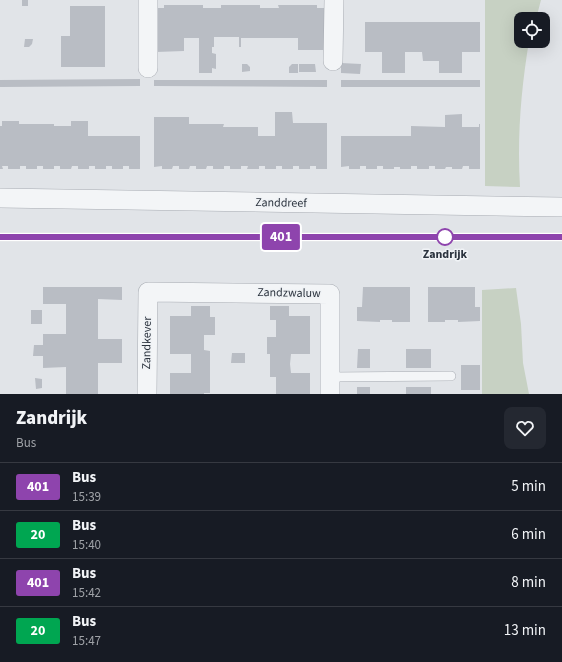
<!DOCTYPE html>
<style>
body{margin:0;font-family:"Source Sans 3",sans-serif;background:#242831;color:#f1f3f6;height:100vh;display:flex;flex-direction:column;font-size:15px;white-space:nowrap}
*{box-sizing:border-box;margin:0}
p{font-size:13px;color:#9ea1a6}
.icon{flex:none;width:22px;height:22px;fill:none;stroke:currentColor;stroke-width:2;stroke-linecap:round;stroke-linejoin:round}
.map{position:relative;height:394px;overflow:hidden}
.details{display:flex;flex-direction:column;background:#171b24;flex:1}
.details>*{flex:none}
.badge{padding:0 8px;border-radius:3px;font-size:14px;line-height:26px}
.controls{position:absolute;left:514px;top:12px;display:grid;gap:8px}
.controls a{display:grid;place-items:center;width:36px;height:36px;border-radius:8px;background:#171b24;box-shadow:0 4px 16px #0002;font-size:20px}
.map>.badge{position:absolute;translate:-50% -50%;box-shadow:0 0 0 2px #fff}
.round{display:grid;place-items:center;flex:none;width:42px;height:42px;border-radius:8px;background:#242831}
.summary{display:flex;align-items:center;justify-content:space-between;height:68px;padding:0 16px}
h1{font-size:19px;font-weight:800;line-height:30px}
ul{padding:0;list-style:none}
li{display:flex;align-items:center;gap:12px;height:48px;padding:0 16px;border-top:1px solid #363941}
li div{flex:1}
li b{display:block;font-size:15px}
li em{font-style:normal}
li .badge{min-width:44px;font-weight:700;text-align:center}
.map>svg:first-child{display:block}
.green{fill:#c7d1c3}
.building{fill:#b9bdc4}
.lines{fill:none;stroke-linecap:round;stroke-linejoin:round}
.service-casing{stroke:#a7abb2;stroke-width:10}
.minor-casing{stroke:#a7abb2;stroke-width:20}
.service{stroke:#f3f5f7;stroke-width:9}
.minor{stroke:#f3f5f7;stroke-width:19}
.line-casing{stroke:#fff;stroke-width:9}
.line{stroke:#8e44ad;stroke-width:6}
.stop-dot{fill:#fff;stroke:#8e44ad;stroke-width:2}
.labels{text-anchor:middle;dominant-baseline:central;stroke-width:3;stroke-linejoin:round;paint-order:stroke}
.street-label{font-size:12px;fill:#2b333e;stroke:#f0f3f6}
.stop-label{font-size:12px;font-weight:bold;fill:#2b333e;stroke:#f0f3f6}
</style>
<div class="map">
<svg width="562" height="394" viewBox="0 0 562 394">
<rect width="100%" height="100%" fill="#e1e4e8"/>
<path class="green" d="M 485,0 L 541,0 L 536,19 L 521,19 L 521,41 L 529,41 C 521,90 517,137 520,187 L 485,186 Z
M 516,288 L 521,324 L 523,363 L 529,394 L 482,394 L 482,290 Z"/>
<path class="building" d="M 22,0 L 28,0 L 28,6 L 22,6 Z
M 164,5 L 203,5 L 203,8 L 221,8 L 221,5 L 260,5 L 260,8 L 279,8 L 278,5 L 317,5 L 317,8 L 327,8 L 327,50 L 298,50 L 298,38 L 241,38 L 241,47 L 239,47 L 239,37 L 214,37 L 214,47 L 212,47 L 212,53 L 216,54 L 216,69 L 212,68 L 212,73 L 199,73 L 199,38 L 184,38 L 184,51 L 156,52 L 154,8 L 164,8 Z
M 70,6 L 105,6 L 105,67 L 61,67 L 61,36 L 70,36 Z
M 365,22 L 480,22 L 480,52 L 462,52 L 462,73 L 439,73 L 439,61 L 423,61 L 422,52 L 405,52 L 405,73 L 382,73 L 382,52 L 365,52 Z
M 25,39 L 33,39 L 32,44 L 29,47 L 24,47 Z
M 341,63 L 361,64 L 360,74 L 341,73 Z
M 242,64 L 247,64 L 250,67 L 250,71 L 242,72 Z
M 292,64 L 298,64 L 298,73 L 289,73 L 289,67 Z
M 299,64 L 315,64 L 316,72 L 299,72 Z
M 140,79 L 140,86 L 0,87 L 0,80 Z
M 154,80 L 327,80 L 327,87 L 154,86 Z
M 341,80 L 480,80 L 480,87 L 341,87 Z
M 275,112 L 292,112 L 293,123 L 327,123 L 327,169 L 316,169 L 316,166 L 310,166 L 310,169 L 299,169 L 299,166 L 293,166 L 293,169 L 282,169 L 282,166 L 276,166 L 276,169 L 265,169 L 265,166 L 259,166 L 259,169 L 247,169 L 248,166 L 241,166 L 241,169 L 230,169 L 230,166 L 224,166 L 224,169 L 213,169 L 213,166 L 207,166 L 206,169 L 196,169 L 196,166 L 190,166 L 189,169 L 179,169 L 179,166 L 173,166 L 172,169 L 162,169 L 162,166 L 154,167 L 154,117 L 189,117 L 189,124 L 224,124 L 223,127 L 258,127 L 258,136 L 275,136 Z
M 462,114 L 462,127 L 479,127 L 479,124 L 480,124 L 480,169 L 469,169 L 469,166 L 463,166 L 462,169 L 452,169 L 452,167 L 446,167 L 445,169 L 435,169 L 435,166 L 429,166 L 429,169 L 417,169 L 417,166 L 411,166 L 411,169 L 400,169 L 400,167 L 394,167 L 394,169 L 383,169 L 383,166 L 377,166 L 377,169 L 366,169 L 366,166 L 360,166 L 360,169 L 349,169 L 349,166 L 341,167 L 341,136 L 411,136 L 411,126 L 445,127 L 445,115 Z
M 2,121 L 19,121 L 19,124 L 54,124 L 54,126 L 71,126 L 71,121 L 88,121 L 88,136 L 140,136 L 140,169 L 129,169 L 129,166 L 123,166 L 123,169 L 112,169 L 112,166 L 106,166 L 106,169 L 95,169 L 95,166 L 89,166 L 89,169 L 78,169 L 78,166 L 72,166 L 71,169 L 60,169 L 60,166 L 54,166 L 54,169 L 43,169 L 43,166 L 37,166 L 37,169 L 26,169 L 26,166 L 20,166 L 20,169 L 8,169 L 8,166 L 2,166 L 3,169 L 0,169 L 0,126 L 2,126 Z
M 43,287 L 122,287 L 122,300 L 98,299 L 98,339 L 122,339 L 122,363 L 98,363 L 98,394 L 66,394 L 66,367 L 43,368 L 43,356 L 33,356 L 34,345 L 43,345 L 43,334 L 66,334 L 66,304 L 43,304 Z
M 363,287 L 410,287 L 410,322 L 392,322 L 392,320 L 380,320 L 380,322 L 357,321 L 357,307 L 362,307 Z
M 428,287 L 475,287 L 475,307 L 480,307 L 480,321 L 458,322 L 458,320 L 445,320 L 445,322 L 428,322 Z
M 191,306 L 210,306 L 210,317 L 215,317 L 215,335 L 204,335 L 204,350 L 210,351 L 210,393 L 204,393 L 204,394 L 170,394 L 170,373 L 191,373 L 191,354 L 170,354 L 170,316 L 191,316 Z
M 270,306 L 289,306 L 289,316 L 310,316 L 310,354 L 291,354 L 290,364 L 291,373 L 310,373 L 310,394 L 276,394 L 276,377 L 270,377 L 270,354 L 267,354 L 267,337 L 276,337 L 276,320 L 270,320 Z
M 31,310 L 42,310 L 42,324 L 31,324 Z
M 358,349 L 370,349 L 370,368 L 357,368 Z
M 406,349 L 431,349 L 431,368 L 406,368 Z
M 232,353 L 245,353 L 245,363 L 231,363 Z
M 461,365 L 480,365 L 480,390 L 461,390 Z
M 35,378 L 42,379 L 42,388 L 36,389 Z
M 357,387 L 370,387 L 370,394 L 357,394 Z
M 406,387 L 431,387 L 431,394 L 406,394 Z"/>
<g class="lines">
<g class="service-casing">
<path id="service" d="M 0,237 L 562,237
M 330,377 L 451,376"/>
</g>
<g class="minor-casing">
<path id="minor" d="M 148,0 L 148,68
M 333,61 L 334,0
M 0,198 L 562,207
M 147,394 L 148,292 L 330,294 L 330,394"/>
</g>
<use href="#service" class="service"/>
<use href="#minor" class="minor"/>
</g>
<g class="lines">
<g class="line-casing">
<path id="line" d="M 0,237 L 562,237"/>
</g>
<use href="#line" class="line"/>
</g>
<circle class="stop-dot" cx="445" cy="237" r="8"/>
<g class="labels">
<g class="street-label">
<text transform="translate(281 203) rotate(1)">Zanddreef</text>
<text transform="translate(289 293) rotate(1)">Zandzwaluw</text>
<text transform="translate(147 343) rotate(-89)">Zandkever</text>
</g>
<g class="stop-label">
<text x="445" y="254">Zandrijk</text>
</g>
</g>
</svg>
<div class="controls">
<a><svg class="icon" aria-label="locate" viewBox="0 0 24 24"><circle cx="12" cy="12" r="6"/><path d="M12 2v4M12 18v4M2 12h4M18 12h4"/></svg></a>
</div>
<b class="badge" style="left:281px;top:237px;background:#8e44ad;color:#fff">401</b>
</div>
<section class="details">
<div class="summary"><div><h1>Zandrijk</h1><p>Bus</p></div><a class="round"><svg class="icon" aria-label="heart" viewBox="0 0 24 24"><path d="M12 20l-8-8c-3-5 5-10 8-4 3-6 11-1 8 4z"/></svg></a></div>
<ul>
<li><span class="badge" style="background:#8e44ad;color:#fff">401</span><div><b>Bus</b><p>15:39</p></div><em>5 min</em></li>
<li><span class="badge" style="background:#00a651;color:#fff">20</span><div><b>Bus</b><p>15:40</p></div><em>6 min</em></li>
<li><span class="badge" style="background:#8e44ad;color:#fff">401</span><div><b>Bus</b><p>15:42</p></div><em>8 min</em></li>
<li><span class="badge" style="background:#00a651;color:#fff">20</span><div><b>Bus</b><p>15:47</p></div><em>13 min</em></li>
</ul>
</section>
